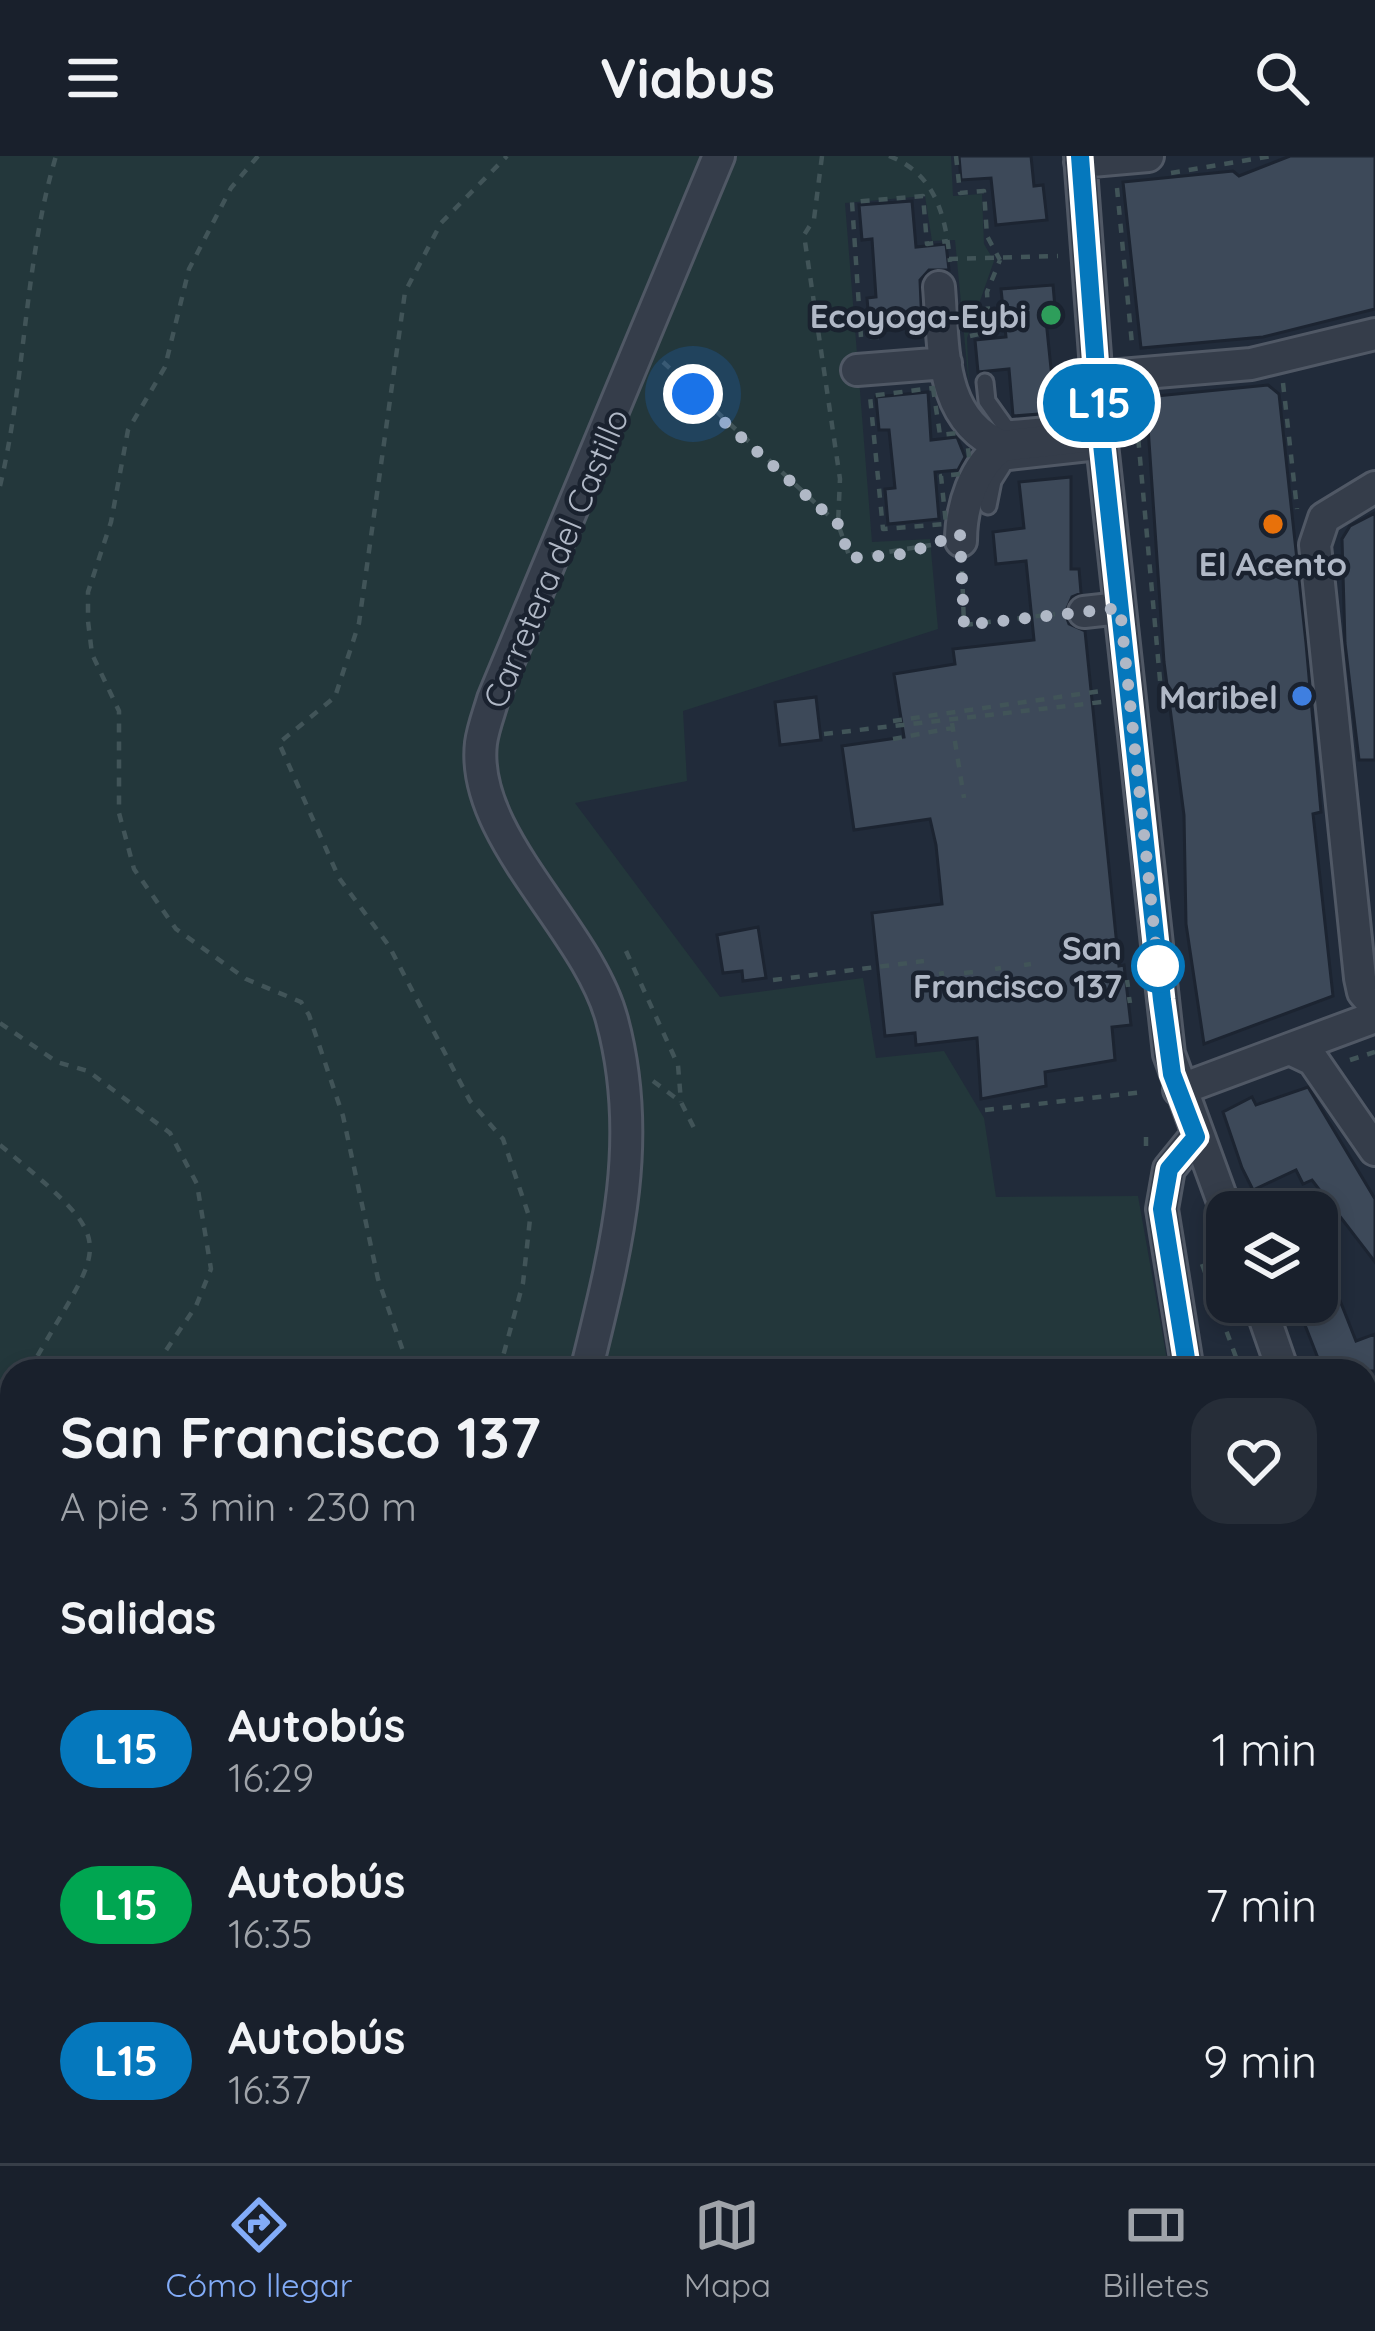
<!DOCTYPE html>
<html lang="es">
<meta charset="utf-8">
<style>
body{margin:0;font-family:Quicksand,sans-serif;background:#262d38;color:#f1f3f6;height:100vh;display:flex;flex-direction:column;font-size:45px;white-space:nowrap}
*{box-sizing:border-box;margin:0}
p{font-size:39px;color:#9fa3a9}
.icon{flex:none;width:66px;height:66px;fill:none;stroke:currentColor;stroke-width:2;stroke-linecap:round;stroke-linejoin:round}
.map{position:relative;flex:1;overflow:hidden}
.sheet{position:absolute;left:0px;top:1203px;width:1377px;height:804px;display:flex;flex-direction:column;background:#19202c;border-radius:36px 36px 0 0;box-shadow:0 6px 18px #0003,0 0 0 3px #373e48}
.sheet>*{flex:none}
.badge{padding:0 24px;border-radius:39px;font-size:42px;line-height:78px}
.tools{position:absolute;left:1206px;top:1035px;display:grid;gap:24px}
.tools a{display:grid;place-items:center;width:132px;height:132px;border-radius:24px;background:#19202c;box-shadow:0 6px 18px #0003,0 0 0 3px #373e48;font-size:60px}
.you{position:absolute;width:60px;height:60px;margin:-30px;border:9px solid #fff;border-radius:50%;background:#1a73e8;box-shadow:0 0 0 18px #1a73e833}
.map>.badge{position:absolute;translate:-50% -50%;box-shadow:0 0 0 6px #fff}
h2{padding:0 60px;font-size:45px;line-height:108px}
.round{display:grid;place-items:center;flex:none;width:126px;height:126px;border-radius:36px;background:#262d38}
.summary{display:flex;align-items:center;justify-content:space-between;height:204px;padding:0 60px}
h1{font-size:57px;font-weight:700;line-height:90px}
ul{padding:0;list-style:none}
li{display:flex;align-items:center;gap:36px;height:156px;padding:0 60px}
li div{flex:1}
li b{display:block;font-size:45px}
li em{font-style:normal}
li .badge{min-width:132px;font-weight:700;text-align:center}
header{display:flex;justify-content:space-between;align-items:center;height:156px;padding:0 60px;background:#19202c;font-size:54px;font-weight:700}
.dock{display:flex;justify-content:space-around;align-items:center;height:168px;border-top:3px solid #373e48;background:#19202c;font-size:33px;color:#9fa3a9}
.dock a{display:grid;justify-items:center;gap:6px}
.dock .current{color:#83acf8}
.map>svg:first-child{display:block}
.green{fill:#23373b}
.building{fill:#3d4959;stroke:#1c2431;stroke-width:3}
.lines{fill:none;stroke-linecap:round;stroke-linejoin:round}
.service-casing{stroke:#505865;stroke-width:21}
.minor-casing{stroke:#505865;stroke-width:36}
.path{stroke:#415458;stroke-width:4.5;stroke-dasharray:9 9;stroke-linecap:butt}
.service{stroke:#353d4a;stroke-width:15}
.minor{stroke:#353d4a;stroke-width:30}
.line-casing{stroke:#fff;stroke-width:27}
.line{stroke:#0578bd;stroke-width:18}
.walk{stroke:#b0b8c6;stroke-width:12;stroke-dasharray:0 21.6}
.leisure-dot{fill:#2e9e5b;stroke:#1a222f;stroke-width:4.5}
.food-dot{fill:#e8710a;stroke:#1a222f;stroke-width:4.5}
.shop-dot{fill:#3f7fe0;stroke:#1a222f;stroke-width:4.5}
.stop-dot{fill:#fff;stroke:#0578bd;stroke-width:6}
.labels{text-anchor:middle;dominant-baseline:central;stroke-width:9;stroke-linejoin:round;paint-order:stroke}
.poi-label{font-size:33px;font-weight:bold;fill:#b0b8c6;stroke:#1a222f;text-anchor:end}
.street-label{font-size:33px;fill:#b0b8c6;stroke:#1a222f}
.stop-label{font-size:33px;font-weight:bold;fill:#b0b8c6;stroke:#1a222f;text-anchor:end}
</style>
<header><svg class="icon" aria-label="menu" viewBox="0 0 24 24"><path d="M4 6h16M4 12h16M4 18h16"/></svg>Viabus<svg class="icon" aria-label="search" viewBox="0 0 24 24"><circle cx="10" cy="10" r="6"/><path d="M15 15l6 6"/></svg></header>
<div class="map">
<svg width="1375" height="2007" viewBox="0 0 1375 2007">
<rect width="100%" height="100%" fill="#212b3a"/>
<path class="green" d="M 0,0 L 951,0 L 953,40 L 982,38 L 984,88 L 994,105 L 967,182 L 969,230 L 955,84 L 932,85 L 925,40 L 845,47 L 872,386 L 930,383 L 938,473 L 683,555 L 687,625 L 575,647 L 720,841 L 863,822 L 876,902 L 944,895 L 984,962 L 996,1041 L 1138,1040 L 1169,1215 L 12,1215 L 12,1995 L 1365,1995 L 1365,1868 L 1375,1893 L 1375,2007 L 0,2007 Z"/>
<path class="building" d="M 959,0 L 1031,0 L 1034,30 L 1043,29 L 1047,64 L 996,69 L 991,22 L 961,24 Z
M 1290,0 L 1375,0 L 1375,153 L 1263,181 L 1141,192 L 1123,26 L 1233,15 L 1239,20 Z
M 912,45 L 916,91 L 946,88 L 949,114 L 929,114 L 920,124 L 922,171 L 870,176 L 867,142 L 876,141 L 872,83 L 862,84 L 859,49 Z
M 1053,129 L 1056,163 L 1046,164 L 1052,222 L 1061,221 L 1065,256 L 1013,260 L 1009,213 L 978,216 L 975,184 L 1006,181 L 1001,133 Z
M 1268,229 L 1279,238 L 1306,487 L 1321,656 L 1313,658 L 1333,840 L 1204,888 L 1186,768 L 1184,659 L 1164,506 L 1146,241 Z
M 928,236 L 931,284 L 957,281 L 965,301 L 958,314 L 935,316 L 939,363 L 888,368 L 885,333 L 895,332 L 889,274 L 879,274 L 876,241 Z
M 1071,321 L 1071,413 L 1079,413 L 1081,437 L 1072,441 L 1065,457 L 1069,468 L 1085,475 L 1119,810 L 1124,809 L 1131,869 L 1112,871 L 1115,904 L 1045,916 L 1046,930 L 981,943 L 977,882 L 916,889 L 915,877 L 885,880 L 872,757 L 942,748 L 936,689 L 930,663 L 854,674 L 842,590 L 904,581 L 894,518 L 955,508 L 953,493 L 1034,484 L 1026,405 L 996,408 L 993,376 L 1024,372 L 1019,326 Z
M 1375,357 L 1375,604 L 1359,604 L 1345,487 L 1342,383 L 1350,370 Z
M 816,541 L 821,584 L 780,589 L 775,546 Z
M 758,771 L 766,822 L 743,825 L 742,815 L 723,817 L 717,779 Z
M 1308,931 L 1375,1043 L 1375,1106 L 1312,1024 L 1303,1028 L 1296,1014 L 1253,1034 L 1242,1012 L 1223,956 L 1252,941 L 1256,949 Z
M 1335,1132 L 1356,1185 L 1375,1178 L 1375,1215 L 1323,1215 L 1296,1146 L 1317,1146 L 1317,1139 Z"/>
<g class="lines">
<g class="service-casing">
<path id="service" d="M 985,226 L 987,245 L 1007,273 L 1097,265
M 988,350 L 993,325 L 1005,306 L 1103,295"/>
</g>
<g class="minor-casing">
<path id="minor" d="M 1080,0 L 1101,279 L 1169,898 L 1227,1057
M 1080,6 L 1148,0
M 939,131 C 944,189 938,264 1002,290
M 857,214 L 946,207
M 1097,221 L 1251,208 L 1375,178
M 1375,331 L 1324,362 L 1315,389 L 1360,822 L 1363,836 L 1375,850
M 961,385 C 961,350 974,310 1002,290 L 1101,279
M 1084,456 L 1120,452
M 1292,894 L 1313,904 L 1375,994
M 1179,934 L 1375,861
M 1259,1146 L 1283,1215
M 586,1215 C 615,1097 645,986 612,864 C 588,772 470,681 481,587 C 483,572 489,557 493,543 L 719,0
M 1188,1215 L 1162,1053 L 1169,1013 L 1195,981
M 1365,1431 L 1375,1457
M 1365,1829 L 1375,1855
M 772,1995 L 779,2007"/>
</g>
<path class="path" d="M 258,0 L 231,32 L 189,113 L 165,211 L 128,274 L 111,366 L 88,436 L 88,465 L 92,498 L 119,555 L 119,657 L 134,713 L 176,773 L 246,823 L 301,846 L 309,859 L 343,960 L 378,1123 L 410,1215
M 822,0 L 814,63 L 804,79 L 840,323 L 838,368 L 850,402 L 931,389
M 889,0 C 936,18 946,61 950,106
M 956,0 L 960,37 L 984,35 L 987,80 L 1000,104
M 1171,17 L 1272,0
M 1117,32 L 1132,188
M 949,103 L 1058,100
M 970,180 L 989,176 L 987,136 L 1000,104
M 879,181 L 861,181 L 852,46 L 923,40 L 927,88 L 948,85
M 663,206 L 838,368
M 1283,227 L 1297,353
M 933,232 L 940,279 L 966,276 L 971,317 L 941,320 L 946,368 L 883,373 L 870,240 Z
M 1135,247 L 1161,535
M 0,330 C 26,221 24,107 56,0
M 962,415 L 964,469 L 1055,458
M 893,565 L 1101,535
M 952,567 L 964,642
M 824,578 L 1102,546
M 893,583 L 952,572
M 626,795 L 678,909 L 681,946
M 1112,798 L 1118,797
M 1091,801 L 1096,800
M 1024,809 L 1031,808
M 995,813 L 1001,812
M 964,817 L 974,816
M 939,818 L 944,817
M 773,824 L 924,805
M 1127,824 L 1128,831
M 1129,841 L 1130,847
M 0,867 L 57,906 L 88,915 L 170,977 L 197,1028 L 211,1113 L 196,1150 L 152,1215
M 1350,904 L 1375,896
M 653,925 L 681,946 L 694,972
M 985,954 L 1143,936
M 1146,981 L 1146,996
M 0,989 C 126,1094 104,1080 29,1215
M 1205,1076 L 1227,1132
M 1202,1108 L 1241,1215
M 499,1215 L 523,1127 L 530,1063 L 503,983 L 470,945 L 389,790 L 339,722 L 279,587 L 335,541 L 359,467 L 405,136 L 441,67 L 507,0
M 0,1268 L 12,1246
M 1365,1360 L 1375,1388
M 1365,1498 L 1375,1525
M 0,1499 L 12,1524
M 0,1530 L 12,1557
M 1365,1685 L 1375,1681
M 360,1995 L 367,2007
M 483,1995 L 494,2007
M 848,1995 L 854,2007
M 884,1995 L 898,2007
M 948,1995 L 958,2007
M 1245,1995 L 1251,2007"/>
<use href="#service" class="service"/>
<use href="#minor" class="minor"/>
</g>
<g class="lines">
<g class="line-casing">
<path id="line" d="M 1080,0 L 1101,279 L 1162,844 L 1172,918 L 1196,981 L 1169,1013 L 1162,1053 L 1188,1215"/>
</g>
<use href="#line" class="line"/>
<path class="walk" d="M 693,238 L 838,368 L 850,402 L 905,398 L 960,378 L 964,469 L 1120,452 L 1158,810"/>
</g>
<circle class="leisure-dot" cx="1051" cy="159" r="12"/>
<circle class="food-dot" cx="1273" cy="368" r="12"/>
<circle class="shop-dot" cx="1302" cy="540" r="12"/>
<circle class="stop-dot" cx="1158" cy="810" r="24"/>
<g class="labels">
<g class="poi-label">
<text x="1027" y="159">Ecoyoga-Eybi</text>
<text x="1273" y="407" text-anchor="middle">El Acento</text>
<text x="1278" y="540">Maribel</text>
</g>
<g class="street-label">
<text transform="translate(555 402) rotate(-67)">Carretera del Castillo</text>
</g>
<g class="stop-label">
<text x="1122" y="791">San<tspan x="1122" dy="38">Francisco 137</tspan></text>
</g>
</g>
</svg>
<div class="tools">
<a><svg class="icon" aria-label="layers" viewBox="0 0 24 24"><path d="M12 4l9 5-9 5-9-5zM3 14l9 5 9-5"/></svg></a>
</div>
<div class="you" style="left:693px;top:238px"></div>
<b class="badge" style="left:1099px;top:247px;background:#0578bd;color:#fff">L15</b>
<section class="sheet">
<div class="summary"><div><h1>San Francisco 137</h1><p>A pie · 3 min · 230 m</p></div><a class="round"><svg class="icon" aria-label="heart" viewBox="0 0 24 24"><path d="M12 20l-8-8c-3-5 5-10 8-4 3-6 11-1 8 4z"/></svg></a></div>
<h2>Salidas</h2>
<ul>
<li><span class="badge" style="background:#0578bd;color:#fff">L15</span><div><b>Autobús</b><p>16:29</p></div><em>1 min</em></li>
<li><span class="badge" style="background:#00a651;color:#fff">L15</span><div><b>Autobús</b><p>16:35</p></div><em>7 min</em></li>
<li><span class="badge" style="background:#0578bd;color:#fff">L15</span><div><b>Autobús</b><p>16:37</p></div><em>9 min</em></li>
</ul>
</section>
</div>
<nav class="dock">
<a class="current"><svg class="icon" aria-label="directions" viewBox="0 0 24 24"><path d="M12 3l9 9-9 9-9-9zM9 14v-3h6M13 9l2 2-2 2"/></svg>Cómo llegar</a>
<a><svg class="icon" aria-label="map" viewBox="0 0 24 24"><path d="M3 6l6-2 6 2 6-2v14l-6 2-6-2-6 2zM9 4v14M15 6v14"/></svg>Mapa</a>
<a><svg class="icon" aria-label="tickets" viewBox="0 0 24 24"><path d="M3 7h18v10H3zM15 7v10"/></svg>Billetes</a>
</nav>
